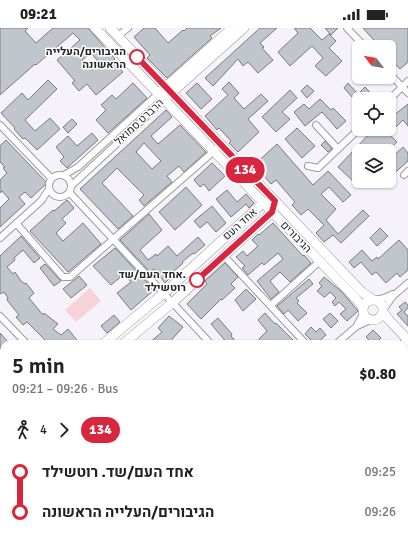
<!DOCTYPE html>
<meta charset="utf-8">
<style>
body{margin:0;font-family:Signika,Heebo,sans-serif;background:#f6f6f6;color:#222;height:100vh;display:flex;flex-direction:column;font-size:15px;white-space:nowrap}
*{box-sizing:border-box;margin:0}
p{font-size:13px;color:#767676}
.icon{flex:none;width:22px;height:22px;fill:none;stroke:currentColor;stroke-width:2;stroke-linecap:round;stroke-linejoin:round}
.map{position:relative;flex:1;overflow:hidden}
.sheet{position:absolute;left:0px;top:312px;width:408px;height:200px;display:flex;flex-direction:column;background:#fff;border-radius:12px 12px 0 0;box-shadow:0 1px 3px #0004}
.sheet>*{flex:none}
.badge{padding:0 8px;border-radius:13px;font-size:14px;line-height:26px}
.needle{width:26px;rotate:301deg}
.buttons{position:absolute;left:352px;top:12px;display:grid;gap:8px}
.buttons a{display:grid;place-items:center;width:44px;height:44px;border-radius:6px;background:#fff;box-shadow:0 1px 3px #0004;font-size:20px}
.map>.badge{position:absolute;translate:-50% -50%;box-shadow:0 0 0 2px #fff}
.legs{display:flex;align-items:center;gap:6px;height:44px;padding:0 12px;font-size:13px}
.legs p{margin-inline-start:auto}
.overview{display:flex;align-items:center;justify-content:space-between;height:68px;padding:0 12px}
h1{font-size:22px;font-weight:600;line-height:30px}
ul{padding:0 12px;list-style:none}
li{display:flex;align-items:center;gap:14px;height:40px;font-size:15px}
li i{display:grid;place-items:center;width:6px;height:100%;margin:0 5px;background:currentColor}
li i::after{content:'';width:10px;height:10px;margin:-5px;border:3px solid;border-radius:50%;background:#fff}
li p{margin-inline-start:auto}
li:first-child i{background:linear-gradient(#0000 50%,currentColor 0)}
li:last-child i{background:linear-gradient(currentColor 50%,#0000 0)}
.status{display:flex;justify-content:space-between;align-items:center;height:28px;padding:0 20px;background:#fff;direction:ltr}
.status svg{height:11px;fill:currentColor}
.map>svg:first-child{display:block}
.green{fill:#f6d3d8}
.building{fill:#c1c5cc;stroke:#787b81;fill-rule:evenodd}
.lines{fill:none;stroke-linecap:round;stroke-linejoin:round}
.street-casing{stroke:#9d9ba2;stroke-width:8}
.secondary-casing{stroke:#9d9ba2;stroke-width:10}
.street{stroke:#fff;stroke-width:6}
.secondary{stroke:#fff;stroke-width:9}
.line-1-casing{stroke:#fff;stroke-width:9}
.line-1{stroke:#d7263d;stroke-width:6}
.stop-1-dot{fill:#fff;stroke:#d7263d;stroke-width:2}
.labels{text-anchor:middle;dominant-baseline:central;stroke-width:3;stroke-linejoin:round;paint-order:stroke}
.stop-label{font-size:11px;font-weight:bold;fill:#262528;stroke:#fff;text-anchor:end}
.street-label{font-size:11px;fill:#262528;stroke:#fff}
</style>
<div class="status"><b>09:21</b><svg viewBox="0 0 49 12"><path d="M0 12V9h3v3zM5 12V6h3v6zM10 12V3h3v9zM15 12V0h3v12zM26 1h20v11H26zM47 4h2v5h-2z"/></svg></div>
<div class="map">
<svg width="408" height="512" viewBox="0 0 408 512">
<rect width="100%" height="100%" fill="#f5f2fa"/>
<path class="green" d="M 90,260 L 101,273 L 76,294 L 65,282 Z"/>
<path class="building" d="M 0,0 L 28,0 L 25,3 L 36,15 L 53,0 L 88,0 L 115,31 L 113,33 L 123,44 L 96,67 L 87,56 L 79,63 L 72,55 L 75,53 L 57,32 L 80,12 L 73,5 L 36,37 L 35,36 L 0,67 ZM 91,25 L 98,33 L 89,41 L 82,32 Z
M 144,0 L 155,0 L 168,15 L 183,2 L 184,3 L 187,0 L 221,0 L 210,8 L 212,10 L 167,50 L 147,30 L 150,27 L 134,9 Z
M 260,0 L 277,0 L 260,15 L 264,19 L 262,20 L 273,32 L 258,45 L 248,34 L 243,38 L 238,31 L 213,58 L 205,50 Z
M 294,0 L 310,0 L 322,12 L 329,6 L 336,13 L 329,20 L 342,33 L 326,48 L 315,38 L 323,30 L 312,18 L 290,38 L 278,24 L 298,5 Z
M 325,0 L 338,0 L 331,7 Z
M 363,0 L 408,0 L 408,34 L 400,41 L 389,29 L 389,19 L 380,19 Z
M 364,49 L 378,49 L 370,56 Z
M 48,52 L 57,61 L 25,92 L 35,103 L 50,90 L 60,101 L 37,122 L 25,110 L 23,111 L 14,101 L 15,100 L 1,85 L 22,65 L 28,72 Z
M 229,54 L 239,65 L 234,70 L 244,81 L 261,66 L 268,73 L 248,91 L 259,104 L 238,124 L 229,115 L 231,113 L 219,100 L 217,102 L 205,88 L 228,67 L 222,61 Z
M 133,55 L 147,70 L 108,105 L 96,92 L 106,82 L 101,77 L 112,67 L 116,71 Z
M 197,55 L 212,71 L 201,81 L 186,65 Z
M 348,55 L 357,65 L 352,69 L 344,60 Z
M 307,57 L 314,63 L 307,70 L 301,63 Z
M 365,59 L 376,71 L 363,71 L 358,66 Z
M 290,62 L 297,70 L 282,84 L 290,91 L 276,104 L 262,89 Z
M 320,71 L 331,82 L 333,80 L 346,93 L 337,101 L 322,84 L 305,98 L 294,84 L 304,76 L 309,81 Z
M 408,76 L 408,98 L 403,92 L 389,106 L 397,114 L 390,121 L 387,118 L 383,123 L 359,123 L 359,149 L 354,154 L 338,139 L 369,106 L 370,108 L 377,101 L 389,101 L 389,90 L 393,86 L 394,87 Z
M 166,82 L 172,89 L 151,108 L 158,116 L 180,97 L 206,124 L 184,144 L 179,138 L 167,148 L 172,154 L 144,178 L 139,172 L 144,167 L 117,140 L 102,155 L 133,188 L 118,201 L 80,161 ZM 144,115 L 161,133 L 152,141 L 136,124 Z
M 72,91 L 77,96 L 68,105 L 63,99 Z
M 297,100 L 315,118 L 302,130 L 285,111 Z
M 92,105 L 98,112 L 67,140 L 60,133 L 64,129 L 56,119 L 68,108 L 77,118 Z
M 6,112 L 47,155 L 31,170 L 25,164 L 19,169 L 25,176 L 0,199 L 0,180 L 9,171 L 2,163 L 0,165 L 0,152 L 7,145 L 3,140 L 5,139 L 0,134 L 0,118 Z
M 325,113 L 332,121 L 328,124 L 321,117 Z
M 277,116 L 313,157 L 328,143 L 351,167 L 343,174 L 329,159 L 321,166 L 336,181 L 326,192 L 338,206 L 363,182 L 369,188 L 341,215 L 333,207 L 324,214 L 316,205 L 324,197 L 308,181 L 301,187 L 292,177 L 295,174 L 276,152 L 271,156 L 254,137 Z
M 403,119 L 408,125 L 408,133 L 389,150 L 389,132 Z
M 212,135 L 225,148 L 209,163 L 204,156 L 200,159 L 194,152 Z
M 374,153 L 387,153 L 380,159 Z
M 186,159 L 202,177 L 175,202 L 159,184 Z
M 227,162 L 237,174 L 246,166 L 254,175 L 249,180 L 246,176 L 231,189 L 216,171 Z
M 67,172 L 74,180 L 62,191 L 66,195 L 56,205 L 63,213 L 83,195 L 101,216 L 68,244 L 30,203 L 53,182 L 54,183 Z
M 212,178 L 226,195 L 216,204 L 207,194 L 200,200 L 194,193 Z
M 149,186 L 162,202 L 140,222 L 148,232 L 156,226 L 157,228 L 168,218 L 177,228 L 198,209 L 205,217 L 194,226 L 193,225 L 182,234 L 183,235 L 172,245 L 173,247 L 165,255 L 154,241 L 150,244 L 120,212 Z
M 273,195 L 303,228 L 304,227 L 311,235 L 290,254 L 280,244 L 270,253 L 279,264 L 271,271 L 257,253 L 283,231 L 278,225 L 264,237 L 262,235 L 248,247 L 242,240 L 245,238 L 236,229 L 243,223 L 247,228 L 258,218 L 252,212 L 258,206 L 259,207 Z
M 380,200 L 388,208 L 377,218 L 370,210 Z
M 21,208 L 40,230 L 34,235 L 23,222 L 14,230 L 15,232 L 7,239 L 13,246 L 15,244 L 21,253 L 25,256 L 26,255 L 34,265 L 29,270 L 43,287 L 44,285 L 58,296 L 53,301 L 61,307 L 68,301 L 80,316 L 42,316 L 46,313 L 27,294 L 23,297 L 16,289 L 19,287 L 7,272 L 8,270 L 4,264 L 0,266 L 0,228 Z
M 399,212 L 408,222 L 408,242 L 400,249 L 397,245 L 386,255 L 376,244 L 372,247 L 361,234 L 354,240 L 349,234 L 362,222 L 372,233 L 377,229 L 378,231 Z
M 115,220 L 154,262 L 131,282 L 117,265 L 131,254 L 124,246 L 111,257 L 93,238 Z
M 225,235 L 238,249 L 231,256 L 235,260 L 222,272 L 221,271 L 201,291 L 187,276 L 207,256 L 205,253 Z
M 45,236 L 61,253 L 54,258 L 40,240 Z
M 79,248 L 87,257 L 71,270 L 63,261 Z
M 324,249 L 342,264 L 358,283 L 347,293 L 340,286 L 346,281 L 339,274 L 335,278 L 332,274 L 336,270 L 330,264 L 325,269 L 324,269 L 317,263 L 322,258 L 319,255 Z
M 309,251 L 313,256 L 296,270 L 299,273 L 297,275 L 307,285 L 298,293 L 288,282 L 284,286 L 277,278 Z
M 246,261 L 256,271 L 243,283 L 235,272 Z
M 405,274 L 408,277 L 408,280 L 404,284 L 408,288 L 408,298 L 397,286 L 402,282 L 399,279 Z
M 265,285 L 275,296 L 276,295 L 297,316 L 282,316 L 278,312 L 274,316 L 256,316 L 260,313 L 259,311 L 267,303 L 258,292 Z
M 330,285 L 338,293 L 331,300 L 323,291 Z
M 114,287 L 120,294 L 107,305 L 101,298 Z
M 169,288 L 183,299 L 168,316 L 148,316 L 162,304 L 158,300 Z
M 218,290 L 232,306 L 231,308 L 238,316 L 228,316 L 211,296 Z
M 311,299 L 316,304 L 320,300 L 326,307 L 316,316 L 315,316 L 305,306 Z
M 373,302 L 381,310 L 375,316 L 373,316 L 366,309 Z
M 0,305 L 10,316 L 4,316 L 4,368 L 0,364 Z
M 404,329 L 408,334 L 408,345 L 404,348 Z
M 408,377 L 408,403 L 404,401 L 404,382 Z
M 0,430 L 4,436 L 4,464 L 0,467 Z
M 408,433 L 408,442 L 404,446 L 404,437 Z
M 408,467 L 408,488 L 404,494 L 404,473 Z
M 35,508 L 95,508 L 91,512 L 70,512 L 67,509 L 63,512 L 38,512 Z
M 139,508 L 155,508 L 159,512 L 143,512 Z
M 169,508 L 188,508 L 192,512 L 165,512 Z
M 256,508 L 264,508 L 270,512 L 253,512 Z
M 279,508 L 299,508 L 296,512 L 276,512 Z
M 376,508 L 383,508 L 381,512 L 373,512 Z
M 399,508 L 404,508 L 408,510 L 408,512 L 396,512 Z"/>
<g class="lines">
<g class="street-casing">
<path id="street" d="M 347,0 L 365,19
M 118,8 L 128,0
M 389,45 L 408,65
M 389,72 L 408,53
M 0,97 L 51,150
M 316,97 L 338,121
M 308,138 L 318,140 L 359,101
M49 158a11 11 0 1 1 22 0a11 11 0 1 1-22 0Z
M 64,147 L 78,139 L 158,66
M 404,147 L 408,143
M 71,158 L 164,72
M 69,164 L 211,316
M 16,195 L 63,249 L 70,249 L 221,117
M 0,210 L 41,173 L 49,161
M 224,228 L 306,316
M 376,272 L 384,270 L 393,266
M 271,277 L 320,233
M 383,282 L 393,268 L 408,255
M 0,288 L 27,316
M 357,297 L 361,290 L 363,284
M 336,316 L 357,298 L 370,292
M 404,457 L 408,459
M 331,508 L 337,512
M 114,512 L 118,508
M 124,512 L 128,508
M 302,512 L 305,508"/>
</g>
<g class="secondary-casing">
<path id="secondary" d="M 95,0 L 359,274 L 363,280
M 110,0 L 362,264 L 373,272
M 161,63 L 232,0
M 168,68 L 244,0
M363 282a10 10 0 1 1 20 0a10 10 0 1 1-20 0Z
M 383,284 L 389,292 L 408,312
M 103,316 L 164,265 L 263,175 L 268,174
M 123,316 L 172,275 L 272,184 L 274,179
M 404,316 L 408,322
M 404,356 L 408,352
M 404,364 L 408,361
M 0,403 L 4,400
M 0,419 L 4,416
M 0,509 L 3,512
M 224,512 L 229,508
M 233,512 L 238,508"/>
</g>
<use href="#street" class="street"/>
<use href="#secondary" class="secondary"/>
</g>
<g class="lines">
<g class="line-1-casing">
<path id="line-1" d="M 137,29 L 275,173 L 272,184 L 197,252"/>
</g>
<use href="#line-1" class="line-1"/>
</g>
<g class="stop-1-dot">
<circle cx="137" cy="29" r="7"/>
<circle cx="197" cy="252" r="7"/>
</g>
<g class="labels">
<g class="stop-label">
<text x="126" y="23">הגיבורים/העלייה<tspan x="126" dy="13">הראשונה</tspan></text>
<text x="186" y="246">אחד העם/שד.<tspan x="186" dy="13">רוטשילד</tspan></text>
</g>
<g class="street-label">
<text transform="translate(139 94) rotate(-43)">הרברט סמואל</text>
<text transform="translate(240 196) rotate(-42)">אחד העם</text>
<text transform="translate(296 209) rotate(46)">הגיבורים</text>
</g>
</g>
</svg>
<div class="buttons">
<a><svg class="needle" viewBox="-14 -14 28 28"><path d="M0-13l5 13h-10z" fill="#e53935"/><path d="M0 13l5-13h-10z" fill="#767676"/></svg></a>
<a><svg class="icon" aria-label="locate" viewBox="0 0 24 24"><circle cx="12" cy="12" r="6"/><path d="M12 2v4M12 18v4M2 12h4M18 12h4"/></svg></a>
<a><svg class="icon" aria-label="layers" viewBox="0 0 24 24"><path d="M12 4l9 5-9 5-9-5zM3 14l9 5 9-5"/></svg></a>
</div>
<b class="badge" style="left:245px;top:142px;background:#d7263d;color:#fff">134</b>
<section class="sheet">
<div class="overview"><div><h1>5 min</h1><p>09:21 – 09:26 · Bus</p></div><b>$0.80</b></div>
<div class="legs"><svg class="icon" aria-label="walk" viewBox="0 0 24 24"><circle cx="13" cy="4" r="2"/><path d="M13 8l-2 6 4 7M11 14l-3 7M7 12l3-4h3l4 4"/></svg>4<svg class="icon" aria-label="forward" viewBox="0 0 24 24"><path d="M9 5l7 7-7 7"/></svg><b class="badge" style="background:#d7263d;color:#fff">134</b></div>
<ul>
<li><i style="color:#d7263d"></i><b>אחד העם/שד. רוטשילד</b><p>09:25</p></li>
<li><i style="color:#d7263d"></i><b>הגיבורים/העלייה הראשונה</b><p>09:26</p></li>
</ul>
</section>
</div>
